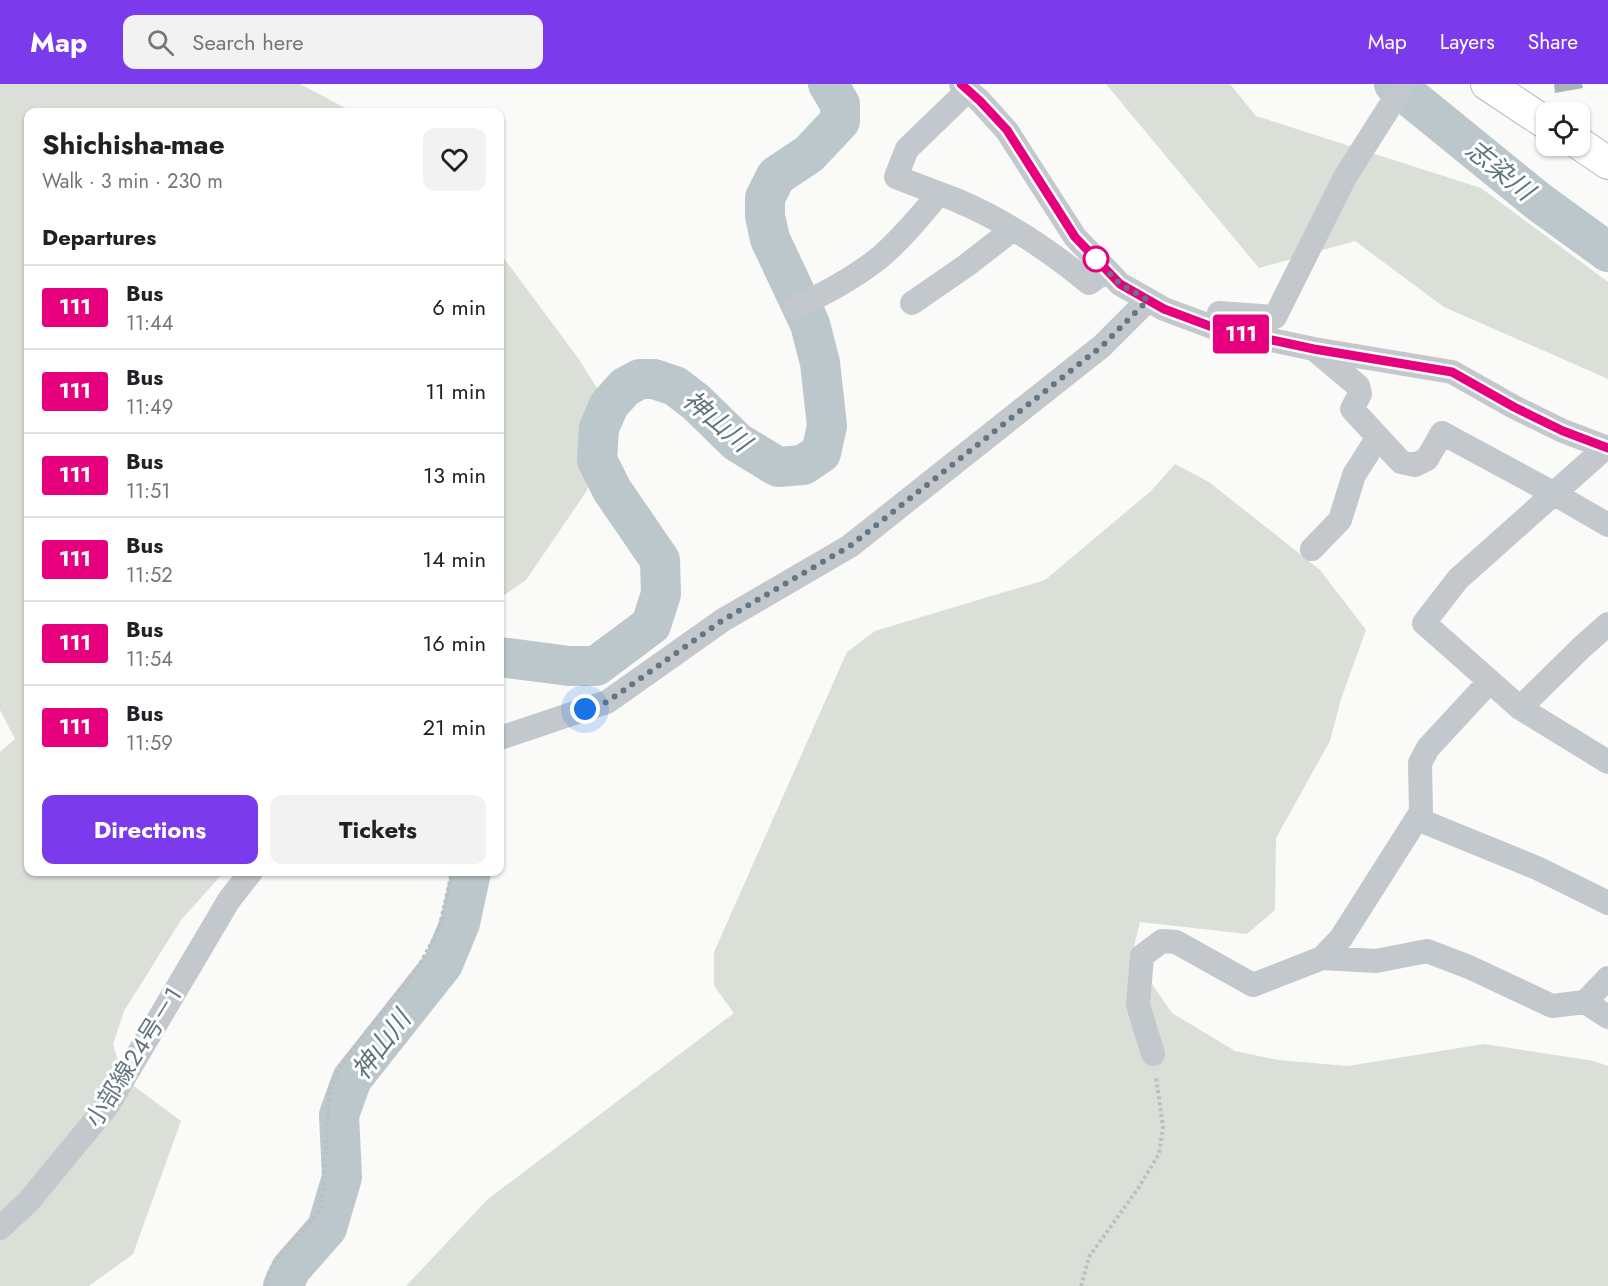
<!DOCTYPE html>
<meta charset="utf-8">
<style>
body{margin:0;font-family:Jost,"Noto Sans JP",sans-serif;background:#f2f2f2;color:#202124;height:100vh;display:flex;flex-direction:column;font-size:22px;white-space:nowrap}
*{box-sizing:border-box;margin:0}
p{font-size:20px;color:#757577}
.icon{flex:none;width:33px;height:33px;fill:none;stroke:currentColor;stroke-width:2;stroke-linecap:round;stroke-linejoin:round}
.map{position:relative;flex:1;overflow:hidden}
.drawer{position:absolute;left:24px;top:24px;width:480px;height:768px;display:flex;flex-direction:column;background:#fff;border-radius:12px;box-shadow:0 2px 4px #0004}
.drawer>*{flex:none}
.badge{padding:0 12px;border-radius:4px;font-size:21px;line-height:39px}
.tools{position:absolute;left:1536px;top:18px;display:grid;gap:12px}
.tools a{display:grid;place-items:center;width:54px;height:54px;border-radius:12px;background:#fff;box-shadow:0 2px 4px #0004;font-size:30px}
.you{position:absolute;width:30px;height:30px;margin:-15px;border:4px solid #fff;border-radius:50%;background:#1a73e8;box-shadow:0 0 0 9px #1a73e833}
.map>.badge{position:absolute;translate:-50% -50%;box-shadow:0 0 0 3px #fff}
h2{padding:0 18px;font-size:22px;line-height:54px}
.round{display:grid;place-items:center;flex:none;width:63px;height:63px;border-radius:12px;background:#f2f2f2}
.head{display:flex;align-items:center;justify-content:space-between;height:102px;padding:0 18px}
h1{font-size:28px;font-weight:700;line-height:45px}
.cta{display:flex;gap:12px;margin-top:auto;padding:12px 18px}
.cta a{flex:1;height:69px;border-radius:12px;background:#7c3aed;color:#fff;font-size:24px;font-weight:700;line-height:69px;text-align:center}
.cta a+a{background:#f2f2f2;color:#202124}
ul{padding:0;list-style:none}
li{display:flex;align-items:center;gap:18px;height:84px;padding:0 18px;border-top:2px solid #e0e0e0}
li div{flex:1}
li b{display:block;font-size:22px}
li em{font-style:normal}
li .badge{min-width:66px;font-weight:700;text-align:center}
header{display:flex;align-items:center;gap:36px;box-sizing:border-box;height:84px;padding:0 30px;background:#7c3aed;color:#fff}
header strong{font-size:28px}
nav{display:flex;gap:33px;margin-inline-start:auto;font-size:21px}
.search{width:420px;height:54px;background:#f2f2f2;display:flex;align-items:center;gap:15px;box-sizing:border-box;padding:0 21px;border-radius:12px;color:#757577;font-size:22px}
.map>svg:first-child{display:block}
.green{fill:#dadfd7}
.lines{fill:none;stroke-linecap:round;stroke-linejoin:round}
.river{stroke:#bbc7cb;stroke-width:40}
.building{fill:#aab3b9}
.major-casing{stroke:#b5babe;stroke-width:34}
.path{stroke:#bbbfc2;stroke-width:4;stroke-dasharray:3 3;stroke-linecap:butt}
.minor{stroke:#c3c8cc;stroke-width:24}
.major{stroke:#fff;stroke-width:32}
.line-casing{stroke:#fff;stroke-width:14}
.line{stroke:#e6007e;stroke-width:9}
.walk{stroke:#657683;stroke-width:6;stroke-dasharray:0 10.8}
.stop-dot{fill:#fff;stroke:#e6007e;stroke-width:3}
.labels{text-anchor:middle;dominant-baseline:central;stroke-width:6;stroke-linejoin:round;paint-order:stroke}
.street-label{font-size:24px;fill:#657683;stroke:#fff}
.water-label{font-size:26px;font-style:italic;fill:#60757c;stroke:#fff}
</style>
<header>
<strong>Map</strong>
<div class="search"><svg class="icon" aria-label="search" viewBox="0 0 24 24"><circle cx="10" cy="10" r="6"/><path d="M15 15l6 6"/></svg>Search here</div>
<nav><a>Map</a><a>Layers</a><a>Share</a></nav>
</header>
<div class="map">
<svg width="1608" height="1202" viewBox="0 0 1608 1202">
<rect width="100%" height="100%" fill="#fafaf8"/>
<path class="green" d="M 0,0 L 300,0 L 353,28 L 28,28 L 28,788 L 224,788 L 181,836 L 124,927 L 113,960 L 123,994 L 181,1037 L 133,1170 L 89,1202 L 0,1202 L 0,668 L 15,655 L 0,626 Z
M 1106,0 L 1230,0 L 1256,32 L 1481,104 L 1608,198 L 1608,295 L 1444,223 L 1355,157 L 1259,184 Z
M 500,169 L 578,274 L 597,304 L 610,336 L 601,373 L 586,408 L 526,496 L 500,514 Z
M 1175,380 L 1209,398 L 1320,486 L 1366,546 L 1341,615 L 1330,657 L 1276,754 L 1275,826 L 1247,850 L 1140,838 L 1132,871 L 1172,929 L 1235,967 L 1278,976 L 1348,982 L 1484,960 L 1594,977 L 1608,982 L 1608,1202 L 406,1202 L 488,1115 L 734,929 L 714,902 L 714,868 L 847,568 L 875,547 L 1045,496 L 1151,407 Z"/>
<g class="lines">
<path class="river" d="M 1394,0 L 1539,118 L 1608,168
M 500,573 L 569,582 L 596,582 L 651,541 L 661,510 L 660,476 L 612,406 L 597,376 L 599,344 L 609,321 L 625,303 L 640,295 L 654,295 L 675,302 L 696,318 L 737,358 L 778,383 L 803,381 L 821,369 L 827,342 L 820,279 L 810,240 L 770,155 L 765,132 L 765,114 L 776,92 L 809,70 L 840,37 L 840,20 L 828,0
M 283,1202 L 291,1185 L 327,1144 L 342,1093 L 339,1031 L 352,995 L 443,880 L 460,839 L 471,788"/>
</g>
<path class="building" d="M 1554,0 L 1582,0 L 1583,4 L 1555,9 Z"/>
<g class="lines">
<g class="major-casing">
<path id="major" d="M 1487,0 L 1546,39
M 1580,60 L 1608,79"/>
</g>
<path class="path" d="M 266,1202 C 269,1169 307,1149 322,1122 L 330,1005 L 340,984 L 361,955 L 418,884 L 439,845 L 452,788
M 1081,1202 L 1089,1173 L 1137,1106 L 1159,1070 L 1163,1043 L 1156,993"/>
<path class="minor" d="M 961,0 L 980,17 L 1007,47 L 1075,153 L 1120,200 L 1164,225 L 1215,244 L 1314,265 L 1452,288 L 1514,323 L 1563,347 L 1608,364
M 968,6 L 907,65 L 896,93 C 916,101 936,108 956,116 C 1004,136 1049,166 1089,199 L 1107,186
M 912,219 L 967,181 L 1012,146
M 795,224 C 823,210 853,195 879,174 C 901,156 920,132 939,110
M 1215,244 L 1219,229 L 1275,233 L 1345,93 L 1404,0
M 1314,265 L 1358,302 L 1360,310 L 1352,325 L 1401,378 L 1415,381 L 1427,375 L 1442,349 L 1553,409 L 1608,441
M 1605,364 L 1458,495 L 1424,539 L 1520,624 L 1608,678
M 1312,465 L 1340,436 L 1354,391 L 1378,353
M 1520,624 L 1581,564 L 1608,540
M 500,654 L 607,618 L 723,536 L 850,462 L 1102,262 L 1148,216
M 1417,735 L 1537,784 L 1608,819
M 1322,874 L 1376,877 L 1427,867 L 1469,883 L 1552,922 L 1585,918 L 1608,894
M 1585,918 L 1608,933
M 1153,970 L 1138,921 L 1142,872 L 1162,857 L 1176,858 L 1253,901 L 1322,874 L 1341,854 L 1421,728 L 1420,679 L 1428,664 L 1489,598
M 0,1144 L 28,1118 L 108,1021 L 229,816 L 251,788"/>
<use href="#major" class="major"/>
</g>
<g class="lines">
<g class="line-casing">
<path id="line" d="M 961,0 L 980,17 L 1007,46 L 1075,153 L 1120,200 L 1164,225 L 1215,244 L 1314,265 L 1452,288 L 1514,323 L 1563,347 L 1608,364"/>
</g>
<use href="#line" class="line"/>
<path class="walk" d="M 585,625 L 607,618 L 723,536 L 850,462 L 1102,262 L 1148,216 L 1120,200 L 1091,170 L 1096,175"/>
</g>
<circle class="stop-dot" cx="1096" cy="175" r="12"/>
<g class="labels">
<g class="street-label">
<text transform="translate(134 972) rotate(-58)">小部線２４号－１</text>
</g>
<g class="water-label">
<text transform="translate(1500 86) rotate(39)">志染川</text>
<text transform="translate(717 337) rotate(40)">神山川</text>
<text transform="translate(381 961) rotate(-53)">神山川</text>
</g>
</g>
</svg>
<div class="tools">
<a><svg class="icon" aria-label="locate" viewBox="0 0 24 24"><circle cx="12" cy="12" r="6"/><path d="M12 2v4M12 18v4M2 12h4M18 12h4"/></svg></a>
</div>
<div class="you" style="left:585px;top:625px"></div>
<b class="badge" style="left:1241px;top:250px;background:#e6007e;color:#fff">111</b>
<section class="drawer">
<div class="head"><div><h1>Shichisha-mae</h1><p>Walk · 3 min · 230 m</p></div><a class="round"><svg class="icon" aria-label="heart" viewBox="0 0 24 24"><path d="M12 20l-8-8c-3-5 5-10 8-4 3-6 11-1 8 4z"/></svg></a></div>
<h2>Departures</h2>
<ul>
<li><span class="badge" style="background:#e6007e;color:#fff">111</span><div><b>Bus</b><p>11:44</p></div><em>6 min</em></li>
<li><span class="badge" style="background:#e6007e;color:#fff">111</span><div><b>Bus</b><p>11:49</p></div><em>11 min</em></li>
<li><span class="badge" style="background:#e6007e;color:#fff">111</span><div><b>Bus</b><p>11:51</p></div><em>13 min</em></li>
<li><span class="badge" style="background:#e6007e;color:#fff">111</span><div><b>Bus</b><p>11:52</p></div><em>14 min</em></li>
<li><span class="badge" style="background:#e6007e;color:#fff">111</span><div><b>Bus</b><p>11:54</p></div><em>16 min</em></li>
<li><span class="badge" style="background:#e6007e;color:#fff">111</span><div><b>Bus</b><p>11:59</p></div><em>21 min</em></li>
</ul>
<div class="cta"><a>Directions</a><a>Tickets</a></div>
</section>
</div>
